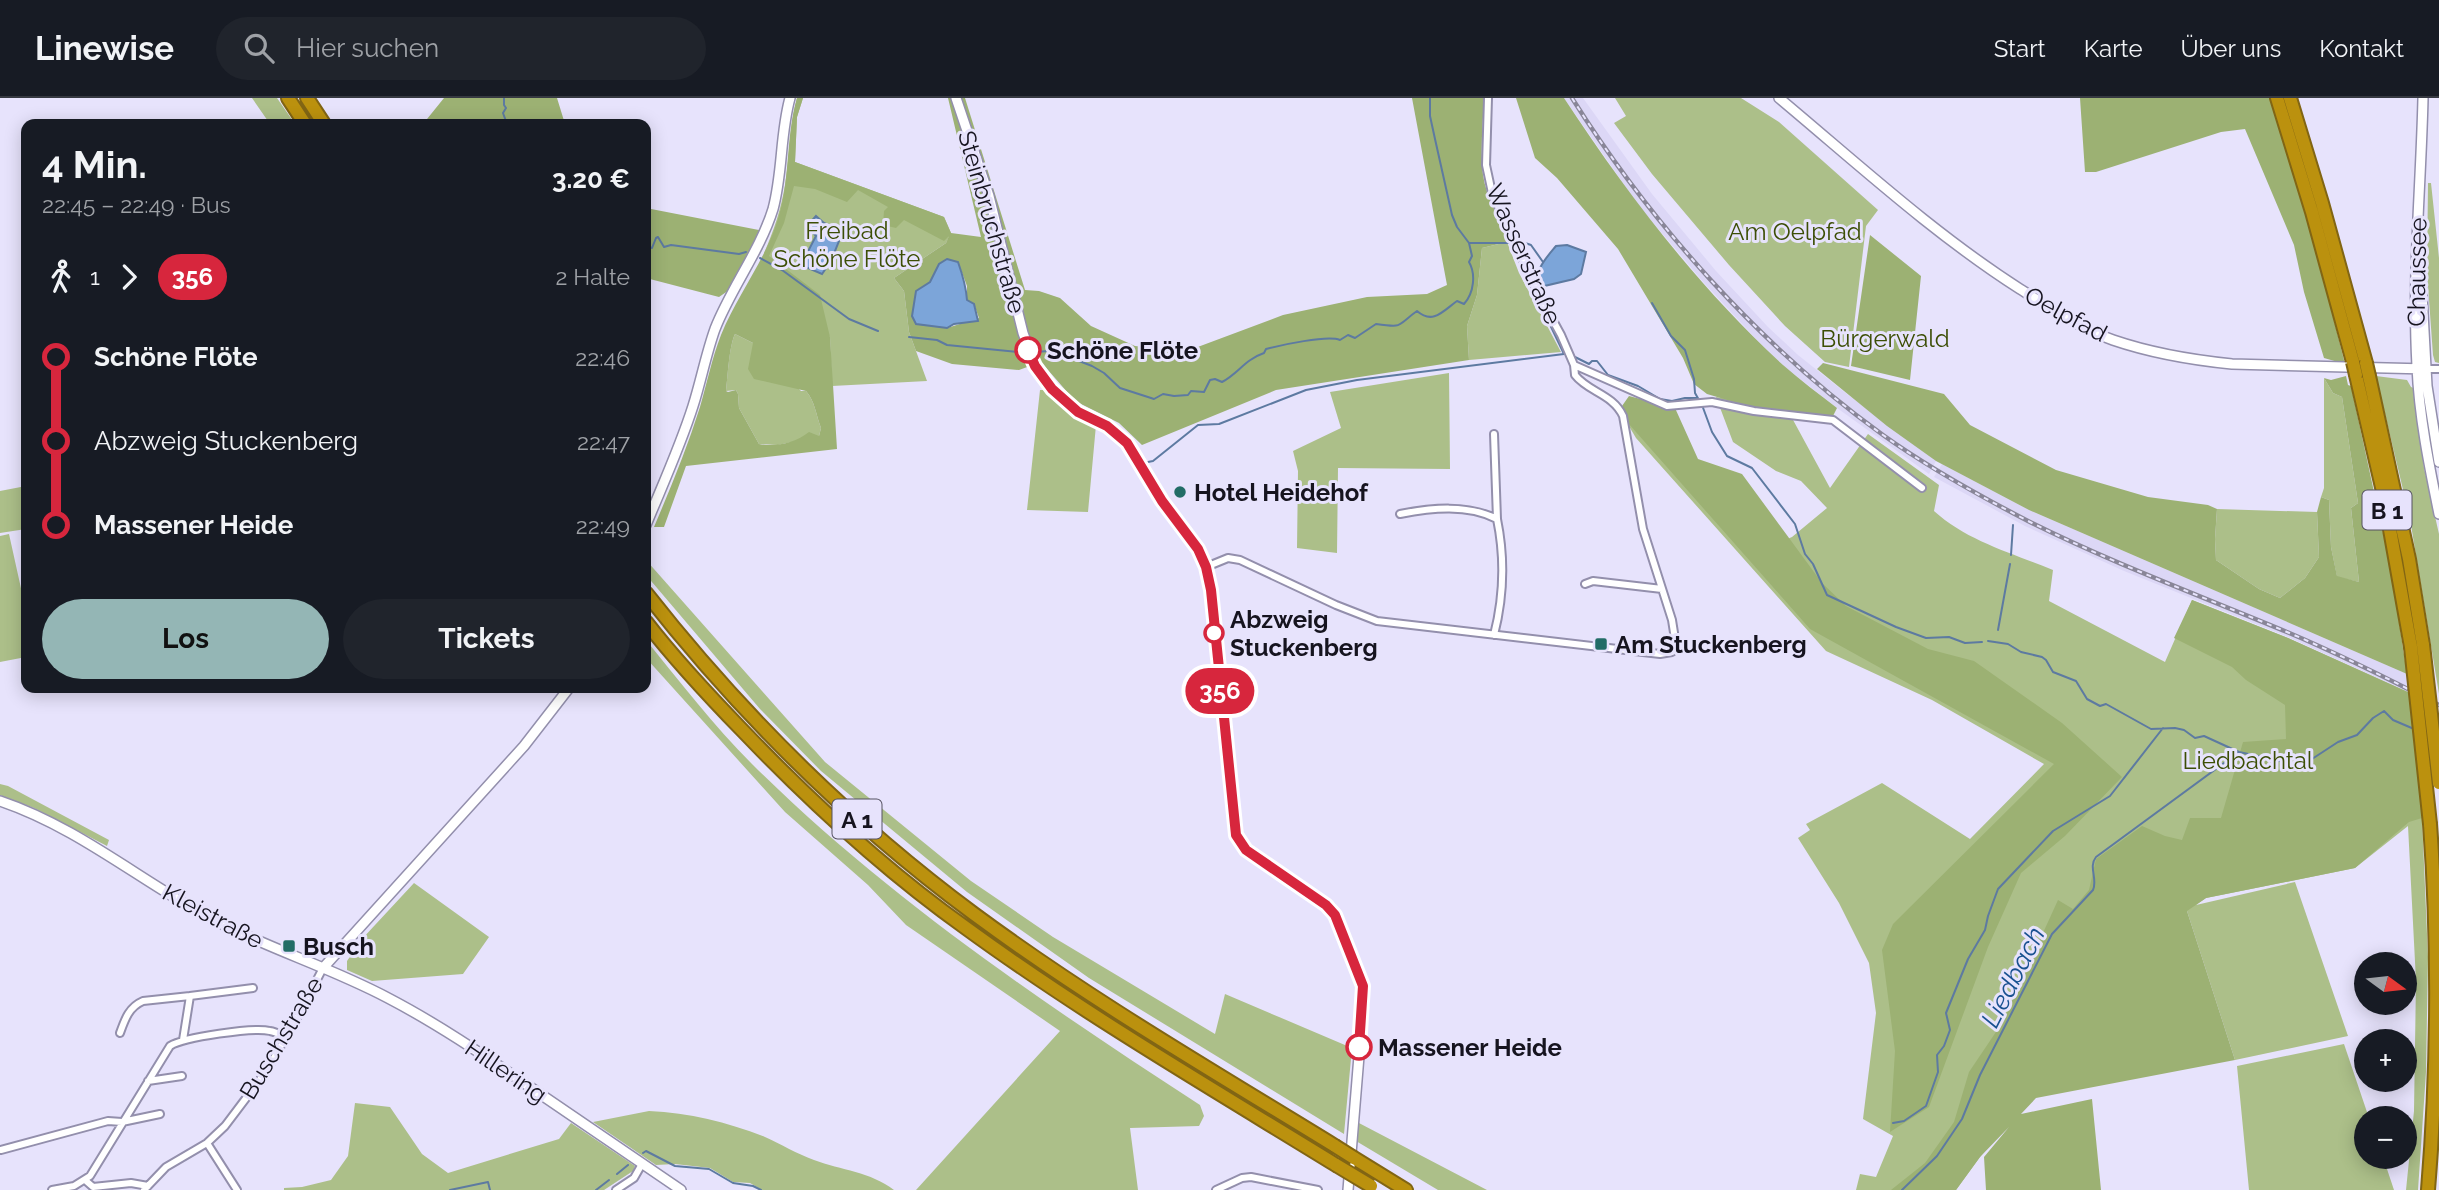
<!DOCTYPE html>
<html lang="de">
<meta charset="utf-8">
<style>
body{margin:0;font-family:Raleway,sans-serif;background:#20242c;color:#f1f3f6;height:100vh;display:flex;flex-direction:column;font-size:26px;white-space:nowrap}
*{box-sizing:border-box;margin:0}
p{font-size:23px;color:#9ea1a6}
.icon{flex:none;width:38px;height:38px;fill:none;stroke:currentColor;stroke-width:2;stroke-linecap:round;stroke-linejoin:round}
.map{position:relative;flex:1;overflow:hidden}
.drawer{position:absolute;left:21px;top:21px;width:630px;height:574px;display:flex;flex-direction:column;background:#171b24;border-radius:14px;box-shadow:0 4px 18px #0003}
.drawer>*{flex:none}
.badge{padding:0 14px;border-radius:23px;font-size:24px;line-height:46px}
.needle{width:46px;rotate:105deg}
.buttons{position:absolute;left:2354px;top:854px;display:grid;gap:14px}
.buttons a{display:grid;place-items:center;width:63px;height:63px;border-radius:50%;background:#171b24;box-shadow:0 4px 18px #0003;font-size:35px}
.map>.badge{position:absolute;translate:-50% -50%;box-shadow:0 0 0 4px #fff}
.legs{display:flex;align-items:center;gap:10px;height:77px;padding:0 21px;font-size:23px}
.legs p{margin-inline-start:auto}
.head{display:flex;align-items:center;justify-content:space-between;height:119px;padding:0 21px}
h1{font-size:38px;font-weight:700;line-height:52px}
.primary-button{display:flex;gap:14px;margin-top:auto;padding:14px 21px}
.primary-button a{flex:1;height:80px;border-radius:42px;background:#94b6b5;color:#111;font-size:28px;font-weight:700;line-height:80px;text-align:center}
.primary-button a+a{background:#20242c;color:#f1f3f6}
ul{padding:0 21px;list-style:none}
li{display:flex;align-items:center;gap:24px;height:84px;font-size:26px}
li i{display:grid;place-items:center;width:10px;height:100%;margin:0 9px;background:currentColor}
li i::after{content:'';width:18px;height:18px;margin:-9px;border:5px solid;border-radius:50%;background:#171b24}
li p{margin-inline-start:auto}
li:first-child i{background:linear-gradient(#0000 50%,currentColor 0)}
li:last-child i{background:linear-gradient(currentColor 50%,#0000 0)}
header{display:flex;align-items:center;gap:42px;box-sizing:border-box;height:98px;padding:0 35px;background:#171b24;border-bottom:2px solid #363941}
header strong{font-size:33px}
nav{display:flex;gap:38px;margin-inline-start:auto;font-size:24px}
.search{width:490px;height:63px;background:#20242c;display:flex;align-items:center;gap:18px;box-sizing:border-box;padding:0 24px;border-radius:38px;color:#9ea1a6;font-size:26px}
.map>svg:first-child{display:block}
.built{fill:#dcd7f6}
.green{fill:#acbf89}
.forest{fill:#9cb173;fill-rule:evenodd}
.water{fill:#7ca5d9;stroke:#5d7aa1;stroke-width:2}
.lines{fill:none;stroke-linecap:round;stroke-linejoin:round}
.stream{stroke:#5d7aa1;stroke-width:2}
.street-casing{stroke:#938fac;stroke-width:10}
.secondary-casing{stroke:#938fac;stroke-width:12}
.highway-casing{stroke:#816514;stroke-width:16}
.street{stroke:#fff;stroke-width:6}
.secondary{stroke:#fff;stroke-width:9}
.highway{stroke:#bb910e;stroke-width:12}
.rail-casing{stroke:#898698;stroke-width:4.5}
.rail{stroke:#e7e3fc;stroke-width:2;stroke-dasharray:5;stroke-linecap:butt}
.highway-bridge-casing{stroke:#816514;stroke-width:16;stroke-linecap:butt}
.highway-bridge{stroke:#bb910e;stroke-width:12}
.line-1-casing{stroke:#fff;stroke-width:16}
.line-1{stroke:#d7263d;stroke-width:10}
.stop-1-dot{fill:#fff;stroke:#d7263d;stroke-width:3.5}
.poi-dot{fill:#226c66;stroke:#e7e3fc;stroke-width:2.5}
.labels{text-anchor:middle;dominant-baseline:central;stroke-width:6;stroke-linejoin:round;paint-order:stroke}
.shield{fill:#e7e3fc;stroke:#555261;stroke-width:2}
.shield-label{font-size:23px;font-weight:bold;fill:#16141f}
.street-label{font-size:24px;fill:#16141f;stroke:#e7e3fc}
.park-label{font-size:24px;fill:#3c4e05;stroke:#e7e3fc}
.stop-label{font-size:24px;font-weight:bold;fill:#16141f;stroke:#e7e3fc;text-anchor:start}
.poi-label{font-size:24px;font-weight:bold;fill:#16141f;stroke:#e7e3fc;text-anchor:start}
.water-label{font-size:26px;font-style:italic;fill:#195190;stroke:#e7e3fc}
</style>
<header>
<strong>Linewise</strong>
<div class="search"><svg class="icon" aria-label="search" viewBox="0 0 24 24"><circle cx="10" cy="10" r="6"/><path d="M15 15l6 6"/></svg>Hier suchen</div>
<nav><a>Start</a><a>Karte</a><a>Über uns</a><a>Kontakt</a></nav>
</header>
<div class="map">
<svg width="2439" height="1092" viewBox="0 0 2439 1092">
<rect width="100%" height="100%" fill="#e7e3fc"/>
<path class="built" d="M 1564,0 L 1583,0 L 1652,96 L 1716,173 L 1768,229 L 1798,257 L 1847,296 L 1936,363 L 1929,376 L 1837,310 L 1785,269 L 1757,242 L 1704,185 L 1639,108 Z
M 1942,366 L 2029,412 L 2407,576 L 2410,595 L 2288,539 L 2124,473 L 2025,428 L 1934,379 Z"/>
<path class="green" d="M 252,0 L 277,0 L 295,26 L 270,26 Z
M 797,0 L 803,0 L 797,19 L 795,64 L 944,119 L 951,135 L 946,145 L 894,180 L 904,193 L 909,234 L 927,283 L 832,288 L 830,239 L 764,155 C 774,132 781,111 785,87 C 790,58 789,29 797,0 Z
M 1615,0 L 1741,0 L 1779,24 L 1878,112 L 1866,128 L 1849,269 L 1825,264 L 1785,228 L 1729,167 L 1652,76 L 1614,25 L 1626,18 Z
M 2428,85 L 2431,85 L 2439,160 L 2439,265 L 2435,264 L 2433,257 L 2427,174 Z
M 1507,144 L 1519,175 L 1561,254 L 1469,262 L 1467,228 L 1477,197 L 1482,150 Z
M 735,236 L 753,245 L 801,293 L 806,293 C 815,303 816,317 821,330 L 819,338 L 778,347 L 759,346 L 739,310 L 738,296 L 736,292 L 726,293 C 728,276 729,249 735,236 Z
M 1449,275 L 1450,371 L 1338,370 L 1337,455 L 1297,450 L 1298,373 L 1293,353 L 1341,330 L 1330,294 Z
M 2376,278 L 2407,282 L 2411,289 L 2416,291 L 2424,370 L 2439,436 L 2439,596 L 2410,421 Z
M 2324,280 L 2333,295 L 2342,299 L 2358,405 L 2351,410 L 2359,484 L 2337,479 L 2331,449 L 2329,402 L 2321,399 L 2324,390 Z
M 1040,292 L 1048,292 L 1072,313 L 1096,327 L 1088,414 L 1027,412 Z
M 1716,299 L 1786,309 L 1830,390 L 1868,336 L 1939,387 L 1934,413 C 1967,443 2012,455 2053,472 L 2049,503 L 2165,564 L 2192,502 L 2288,540 L 2410,595 L 2422,718 L 2419,720 L 2422,720 L 2428,859 L 2426,974 L 2418,1092 L 2406,1092 L 2414,1013 L 2416,883 L 2408,728 L 2355,770 L 2206,800 L 2196,807 L 2295,784 L 2348,938 L 2235,962 L 2187,813 L 1980,1059 L 1956,1092 L 1856,1092 L 1860,1076 L 1876,1079 L 1893,1038 L 1863,1021 L 1876,915 L 1869,865 L 1839,805 L 1798,740 L 1810,732 L 1806,726 L 1882,685 L 1970,741 L 2044,666 L 1932,602 L 1826,553 L 1636,340 L 1623,318 L 1687,361 L 1778,445 L 1792,439 L 1827,410 L 1801,383 L 1776,373 L 1733,344 Z
M 26,388 L 26,431 L 0,435 L 0,393 Z
M 2217,411 L 2317,414 L 2319,459 L 2305,480 L 2280,500 L 2259,491 L 2216,462 L 2215,441 Z
M 9,436 L 26,513 L 26,559 L 0,564 L 0,438 Z
M 646,462 L 825,664 L 971,783 L 1053,839 L 1215,936 L 1225,896 L 1352,950 L 1344,1036 L 1089,880 L 967,794 L 821,673 L 760,611 L 646,477 Z
M 646,542 C 680,584 714,628 753,667 C 886,799 1043,905 1200,1007 L 1204,1018 L 1199,1028 L 1130,1030 L 1138,1092 L 916,1092 L 1060,933 L 906,827 L 868,787 L 785,714 L 646,560 Z
M 0,686 L 8,688 L 109,742 L 107,748 L 34,710 L 0,697 Z
M 414,785 L 489,839 L 463,876 L 372,883 L 347,872 L 347,863 L 362,841 Z
M 2344,946 L 2369,1020 L 2366,1020 L 2366,1059 L 2383,1059 L 2394,1092 L 2249,1092 L 2237,968 Z
M 355,1005 L 390,1009 L 422,1056 L 448,1075 L 559,1041 L 571,1025 L 635,1068 L 633,1073 L 604,1092 L 284,1092 L 284,1090 L 302,1089 L 331,1082 L 348,1058 Z
M 649,1013 C 690,1015 727,1024 765,1039 C 781,1046 797,1056 814,1062 C 841,1072 871,1074 894,1092 L 762,1092 L 750,1085 L 733,1084 L 710,1070 L 675,1066 L 656,1067 L 593,1024 Z
M 1357,1024 L 1487,1092 L 1438,1092 L 1356,1043 Z"/>
<path class="forest" d="M 444,0 L 557,0 L 565,26 L 423,26 Z
M 797,0 L 803,0 L 797,19 L 795,64 L 944,119 L 951,135 L 981,139 L 948,0 L 965,0 L 1025,192 L 1039,193 L 1060,200 L 1091,228 L 1135,248 L 1187,253 L 1283,217 L 1367,199 L 1427,196 L 1447,187 L 1412,0 L 1484,0 C 1483,25 1480,52 1483,77 C 1486,100 1501,123 1511,143 L 1482,150 L 1477,197 L 1467,228 L 1469,262 L 1276,292 L 1142,347 L 1119,325 L 1075,303 L 1041,264 L 1019,272 L 952,266 L 916,253 L 909,234 L 904,193 L 894,180 L 946,145 L 949,138 L 944,143 L 904,122 L 896,130 L 883,127 L 884,113 L 888,109 L 858,92 L 847,104 L 815,91 L 794,88 L 784,125 L 769,158 L 820,197 L 830,239 L 837,351 L 686,368 L 664,429 L 654,429 C 671,389 687,350 700,309 C 707,285 712,260 721,237 C 737,198 763,165 776,127 C 791,86 785,41 797,0 ZM 958,164 L 967,188 L 967,202 L 974,206 L 979,220 L 947,230 L 916,226 C 909,179 926,201 936,172 ZM 735,236 L 753,245 L 748,271 L 754,281 L 806,293 C 815,303 816,317 821,330 L 819,338 L 809,334 C 795,345 776,349 759,346 L 739,310 L 738,296 L 736,292 L 728,294 L 726,293 C 728,277 729,249 735,236 Z
M 1516,0 L 1564,0 C 1627,96 1698,189 1783,267 C 1800,282 1819,296 1837,310 L 1833,318 L 1748,308 L 1707,296 L 1694,286 L 1683,260 L 1618,151 L 1557,80 L 1535,60 Z
M 2080,0 L 2270,0 L 2318,159 L 2345,266 L 2324,260 L 2304,194 L 2294,147 L 2245,31 L 2221,34 L 2096,74 L 2085,74 Z
M 646,110 L 764,133 L 735,188 L 719,199 L 646,180 Z
M 1870,137 L 1921,178 L 1910,282 L 1851,268 Z
M 1823,265 L 1944,296 L 1970,327 L 2056,372 L 2148,399 L 2208,407 L 2217,411 L 2215,441 L 2216,462 L 2259,491 L 2280,500 L 2305,480 L 2319,459 L 2317,414 L 2321,399 L 2329,402 L 2331,449 L 2337,478 L 2359,484 L 2351,410 L 2358,405 L 2342,299 L 2333,295 L 2324,280 L 2331,282 L 2346,278 L 2348,287 L 2351,288 L 2391,472 L 2407,576 L 2029,412 L 1936,363 L 1887,328 L 1817,271 Z
M 1629,298 L 1675,310 L 1698,361 L 1742,376 L 1822,485 L 1846,508 L 1928,551 L 1974,563 L 2062,625 L 2122,679 L 2065,738 L 2021,775 L 1988,849 L 1929,1009 L 1890,1034 L 1895,953 L 1882,852 L 1893,826 L 2054,666 L 1810,531 L 1628,325 L 1622,308 Z
M 2192,502 L 2288,540 L 2410,595 L 2422,720 L 2409,724 L 2355,770 L 2206,800 L 2187,813 L 2235,962 L 2036,1000 L 2021,1016 L 2092,1001 L 2101,1092 L 1986,1092 L 1984,1059 L 2009,1029 L 1980,1059 L 1956,1092 L 1891,1092 L 1925,1065 L 1954,1024 L 1969,974 L 2002,925 L 2058,802 L 2073,811 L 2089,792 L 2096,761 L 2142,728 L 2165,738 L 2182,742 L 2190,720 L 2221,720 L 2243,644 L 2286,641 L 2285,607 L 2246,582 L 2232,569 L 2174,540 Z"/>
<path class="water" d="M 816,118 L 824,125 L 843,133 L 831,163 L 822,176 L 801,167 L 816,138 L 807,128 Z
M 1567,147 L 1586,154 L 1581,176 L 1574,181 L 1540,189 C 1533,173 1546,160 1556,148 Z
M 947,161 L 958,164 C 963,178 966,188 967,202 L 974,206 L 978,223 L 954,226 L 947,230 L 916,226 L 912,218 L 916,193 L 930,184 L 939,166 Z"/>
<g class="lines">
<path class="stream" d="M 504,0 L 504,7 L 506,10 L 503,15 L 507,26
M 1430,0 L 1430,18 L 1435,41 L 1452,117 L 1457,129 L 1469,145
M 1522,144 L 1531,147 L 1543,164
M 646,148 L 652,150 L 656,140 L 658,139 L 664,149 L 671,147 L 739,156 L 746,154
M 760,160 L 782,172 L 849,221 L 878,233
M 1652,205 L 1671,238 L 1685,252 L 1694,281 L 1695,295 L 1699,302
M 909,239 L 937,242 L 947,247 L 1019,254
M 1033,250 L 1036,254 L 1048,253 L 1052,259 L 1074,261 L 1092,268 L 1104,275 L 1120,290 L 1151,300 L 1154,301 L 1163,296 L 1174,298 L 1188,297 L 1191,293 L 1204,294 L 1210,282 L 1215,281 L 1222,284 C 1239,275 1244,262 1264,255 L 1266,251 C 1281,247 1327,237 1340,242 L 1348,237 L 1355,240 L 1376,226 C 1404,230 1396,228 1417,213 C 1433,227 1443,213 1457,203 L 1464,206 C 1474,195 1476,176 1469,164 L 1472,158 L 1469,145 L 1510,145 L 1512,147 L 1564,256 L 1357,282 L 1306,292 L 1219,326 L 1198,327 L 1153,363 L 1148,364
M 1575,259 L 1589,266 L 1592,263 L 1597,263 L 1608,277 L 1638,288 L 1660,301 L 1672,303 L 1685,300 L 1697,300
M 1702,307 L 1712,334 L 1727,358 L 1752,370 L 1795,426 L 1805,456 L 1813,466 L 1827,497 L 1896,529 L 1926,540 L 1949,539 L 1965,545 L 1982,544
M 2011,457 L 2013,427
M 1998,532 L 2010,466
M 1988,543 L 2008,546 L 2021,554 L 2042,559 L 2046,562 L 2053,574 L 2076,583 L 2087,601 L 2100,608 L 2106,606 L 2151,631 L 2175,630 L 2184,632 L 2195,640 L 2204,638 L 2239,654 L 2299,667 L 2312,661 L 2338,644 L 2357,637 L 2373,620 L 2384,613 L 2393,622 L 2414,631
M 1893,1025 L 1904,1023 L 1926,1008 L 1938,974 L 1937,957 L 1944,948 L 1950,932 L 1946,915 L 1968,861 L 1985,832 L 1988,818 L 1998,791 L 2053,733 L 2110,698 L 2163,630
M 643,1055 L 646,1053 L 675,1068 L 709,1071 L 733,1085 L 753,1088 L 761,1092
M 617,1076 L 628,1067
M 450,1092 L 488,1084 L 490,1092
M 596,1092 L 609,1082
M 1902,1092 L 1937,1058 L 1962,1021 L 1980,977 L 2052,836 L 2093,792 C 2098,781 2088,769 2096,759 L 2239,654"/>
<g class="street-casing">
<path id="street" d="M 1574,267 L 1667,308 L 1712,304 L 1754,313 L 1833,322 L 1922,390
M 2427,271 L 2439,271
M 1494,336 L 1497,421
M 1400,416 C 1432,410 1467,406 1497,421 C 1505,460 1504,498 1494,537
M 1206,469 L 1228,460 L 1240,462 L 1336,507 L 1377,523 L 1660,556 L 1672,554 L 1675,541 L 1672,522 L 1643,431 L 1623,318 C 1613,296 1588,294 1575,277 L 1574,267 L 1561,237 L 1538,195 L 1492,95 L 1486,67 L 1488,0
M 1585,486 L 1593,483 L 1662,491
M 120,935 C 125,921 129,909 143,903 L 190,898
M 183,942 L 190,898 L 253,890
M 148,983 L 182,978
M 207,1045 L 237,1092
M 1,1052 L 108,1023 L 122,1024 L 160,1016
M 85,1082 L 93,1089 L 131,1085 L 148,1088
M 52,1092 L 74,1088 L 90,1078 L 170,948 C 184,939 254,929 270,933 C 276,934 281,937 286,939
M 144,1092 L 166,1069 L 207,1045 L 225,1028 L 265,975 L 296,922 L 323,870
M 616,1092 L 634,1080 L 642,1066
M 1216,1092 L 1242,1080 L 1251,1079 L 1318,1092"/>
</g>
<g class="secondary-casing">
<path id="secondary" d="M 956,0 L 989,98 L 1023,235 L 1035,268 L 1052,291 L 1070,308 L 1107,328 L 1127,345 L 1162,403 L 1198,451 L 1206,469 L 1211,492 L 1236,737 L 1246,752 L 1331,810 L 1362,882 L 1364,897 L 1348,1092
M 1779,0 C 1858,66 1934,136 2020,191 C 2050,210 2079,230 2113,242 C 2151,255 2192,262 2232,266 L 2427,271
M 2423,0 C 2421,89 2412,178 2417,268 C 2419,318 2429,367 2439,416
M 2421,178 L 2427,288 L 2439,364
M 646,427 C 662,388 680,349 693,308 C 701,283 706,256 715,231 C 731,190 760,153 773,111 C 783,74 780,36 790,0
M 0,703 C 77,729 138,781 208,819 C 266,850 330,869 388,900 C 436,925 482,956 527,987 C 578,1022 629,1057 681,1092
M 323,870 L 524,648 L 569,590"/>
</g>
<g class="highway-casing">
<path id="highway" d="M 288,0 L 305,26
M 307,0 L 324,26
M 2277,0 L 2312,114 L 2353,264
M 2290,0 L 2322,105 L 2366,265
M 2356,277 L 2384,398 L 2411,549
M 2369,278 L 2409,461 L 2423,547
M 646,495 C 741,616 850,724 974,816 C 1089,901 1213,973 1335,1048
M 646,524 C 676,563 710,599 744,634 C 812,705 886,773 966,830 C 1084,916 1211,990 1336,1067
M 1354,1060 L 1406,1092
M 2428,1092 C 2438,970 2439,848 2430,726"/>
</g>
<use href="#street" class="street"/>
<use href="#secondary" class="secondary"/>
<use href="#highway" class="highway"/>
<g class="rail-casing">
<path id="rail" d="M 1572,0 C 1652,127 1761,249 1883,337 C 1929,370 1978,397 2028,423 C 2112,465 2201,498 2287,534 C 2339,556 2389,581 2439,607"/>
</g>
<use href="#rail" class="rail"/>
<g class="highway-bridge-casing">
<path id="highway-bridge" d="M 2353,264 L 2356,277
M 2366,265 L 2369,278
M 2423,547 L 2439,685
M 2411,549 L 2430,726
M 1335,1048 L 1354,1060
M 1336,1067 L 1371,1088"/>
</g>
<use href="#highway-bridge" class="highway-bridge"/>
</g>
<g class="lines">
<g class="line-1-casing">
<path id="line-1" d="M 1028,252 L 1035,268 L 1052,291 L 1078,314 L 1107,328 L 1127,345 L 1162,403 L 1198,451 L 1206,469 L 1211,492 L 1236,737 L 1246,752 L 1326,807 L 1335,817 L 1363,888 L 1359,949"/>
</g>
<use href="#line-1" class="line-1"/>
</g>
<g class="stop-1-dot">
<circle cx="1028" cy="252" r="12"/>
<circle cx="1214" cy="535" r="9"/>
<circle cx="1359" cy="949" r="12"/>
</g>
<g class="poi-dot">
<circle cx="1180" cy="394" r="7"/>
<rect x="1594" y="539" width="14" height="14" rx="3.5"/>
<rect x="282" y="841" width="14" height="14" rx="3.5"/>
</g>
<g class="labels">
<g class="shield">
<rect x="2362.5" y="392.5" width="49" height="39" rx="5"/>
<rect x="832.5" y="701.5" width="49" height="39" rx="5"/>
</g>
<g class="shield-label">
<text x="2387" y="412">B 1</text>
<text x="857" y="721">A 1</text>
</g>
<g class="street-label">
<text transform="translate(992 124) rotate(74)">Steinbruchstraße</text>
<text transform="translate(1524 156) rotate(66)">Wasserstraße</text>
<text transform="translate(2417 174) rotate(-89)">Chaussee</text>
<text transform="translate(2066 216) rotate(28)">Oelpfad</text>
<text transform="translate(213 818) rotate(28)">Kleistraße</text>
<text transform="translate(281 940) rotate(-59)">Buschstraße</text>
<text transform="translate(506 973) rotate(34)">Hillering</text>
</g>
<g class="park-label">
<text x="847" y="132">Freibad<tspan x="847" dy="28">Schöne Flöte</tspan></text>
<text x="1795" y="133">Am Oelpfad</text>
<text x="1885" y="240">Bürgerwald</text>
<text x="2248" y="662">Liedbachtal</text>
</g>
<g class="stop-label">
<text x="1047" y="252">Schöne Flöte</text>
<text x="1230" y="521">Abzweig<tspan x="1230" dy="28">Stuckenberg</tspan></text>
<text x="1378" y="949">Massener Heide</text>
</g>
<g class="poi-label">
<text x="1194" y="394">Hotel Heidehof</text>
<text x="1615" y="546">Am Stuckenberg</text>
<text x="303" y="848">Busch</text>
</g>
<g class="water-label">
<text transform="translate(2013 879) rotate(-63)">Liedbach</text>
</g>
</g>
</svg>
<div class="buttons">
<a><svg class="needle" viewBox="-14 -14 28 28"><path d="M0-13l5 13h-10z" fill="#e53935"/><path d="M0 13l5-13h-10z" fill="#9ea1a6"/></svg></a>
<a>+</a>
<a>−</a>
</div>
<b class="badge" style="left:1220px;top:593px;background:#d7263d;color:#fff">356</b>
<section class="drawer">
<div class="head"><div><h1>4 Min.</h1><p>22:45 – 22:49 · Bus</p></div><b>3.20 €</b></div>
<div class="legs"><svg class="icon" aria-label="walk" viewBox="0 0 24 24"><circle cx="13" cy="4" r="2"/><path d="M13 8l-2 6 4 7M11 14l-3 7M7 12l3-4h3l4 4"/></svg>1<svg class="icon" aria-label="forward" viewBox="0 0 24 24"><path d="M9 5l7 7-7 7"/></svg><b class="badge" style="background:#d7263d;color:#fff">356</b><p>2 Halte</p></div>
<ul>
<li><i style="color:#d7263d"></i><b>Schöne Flöte</b><p>22:46</p></li>
<li><i style="color:#d7263d"></i><span>Abzweig Stuckenberg</span><p>22:47</p></li>
<li><i style="color:#d7263d"></i><b>Massener Heide</b><p>22:49</p></li>
</ul>
<div class="primary-button"><a>Los</a><a>Tickets</a></div>
</section>
</div>
